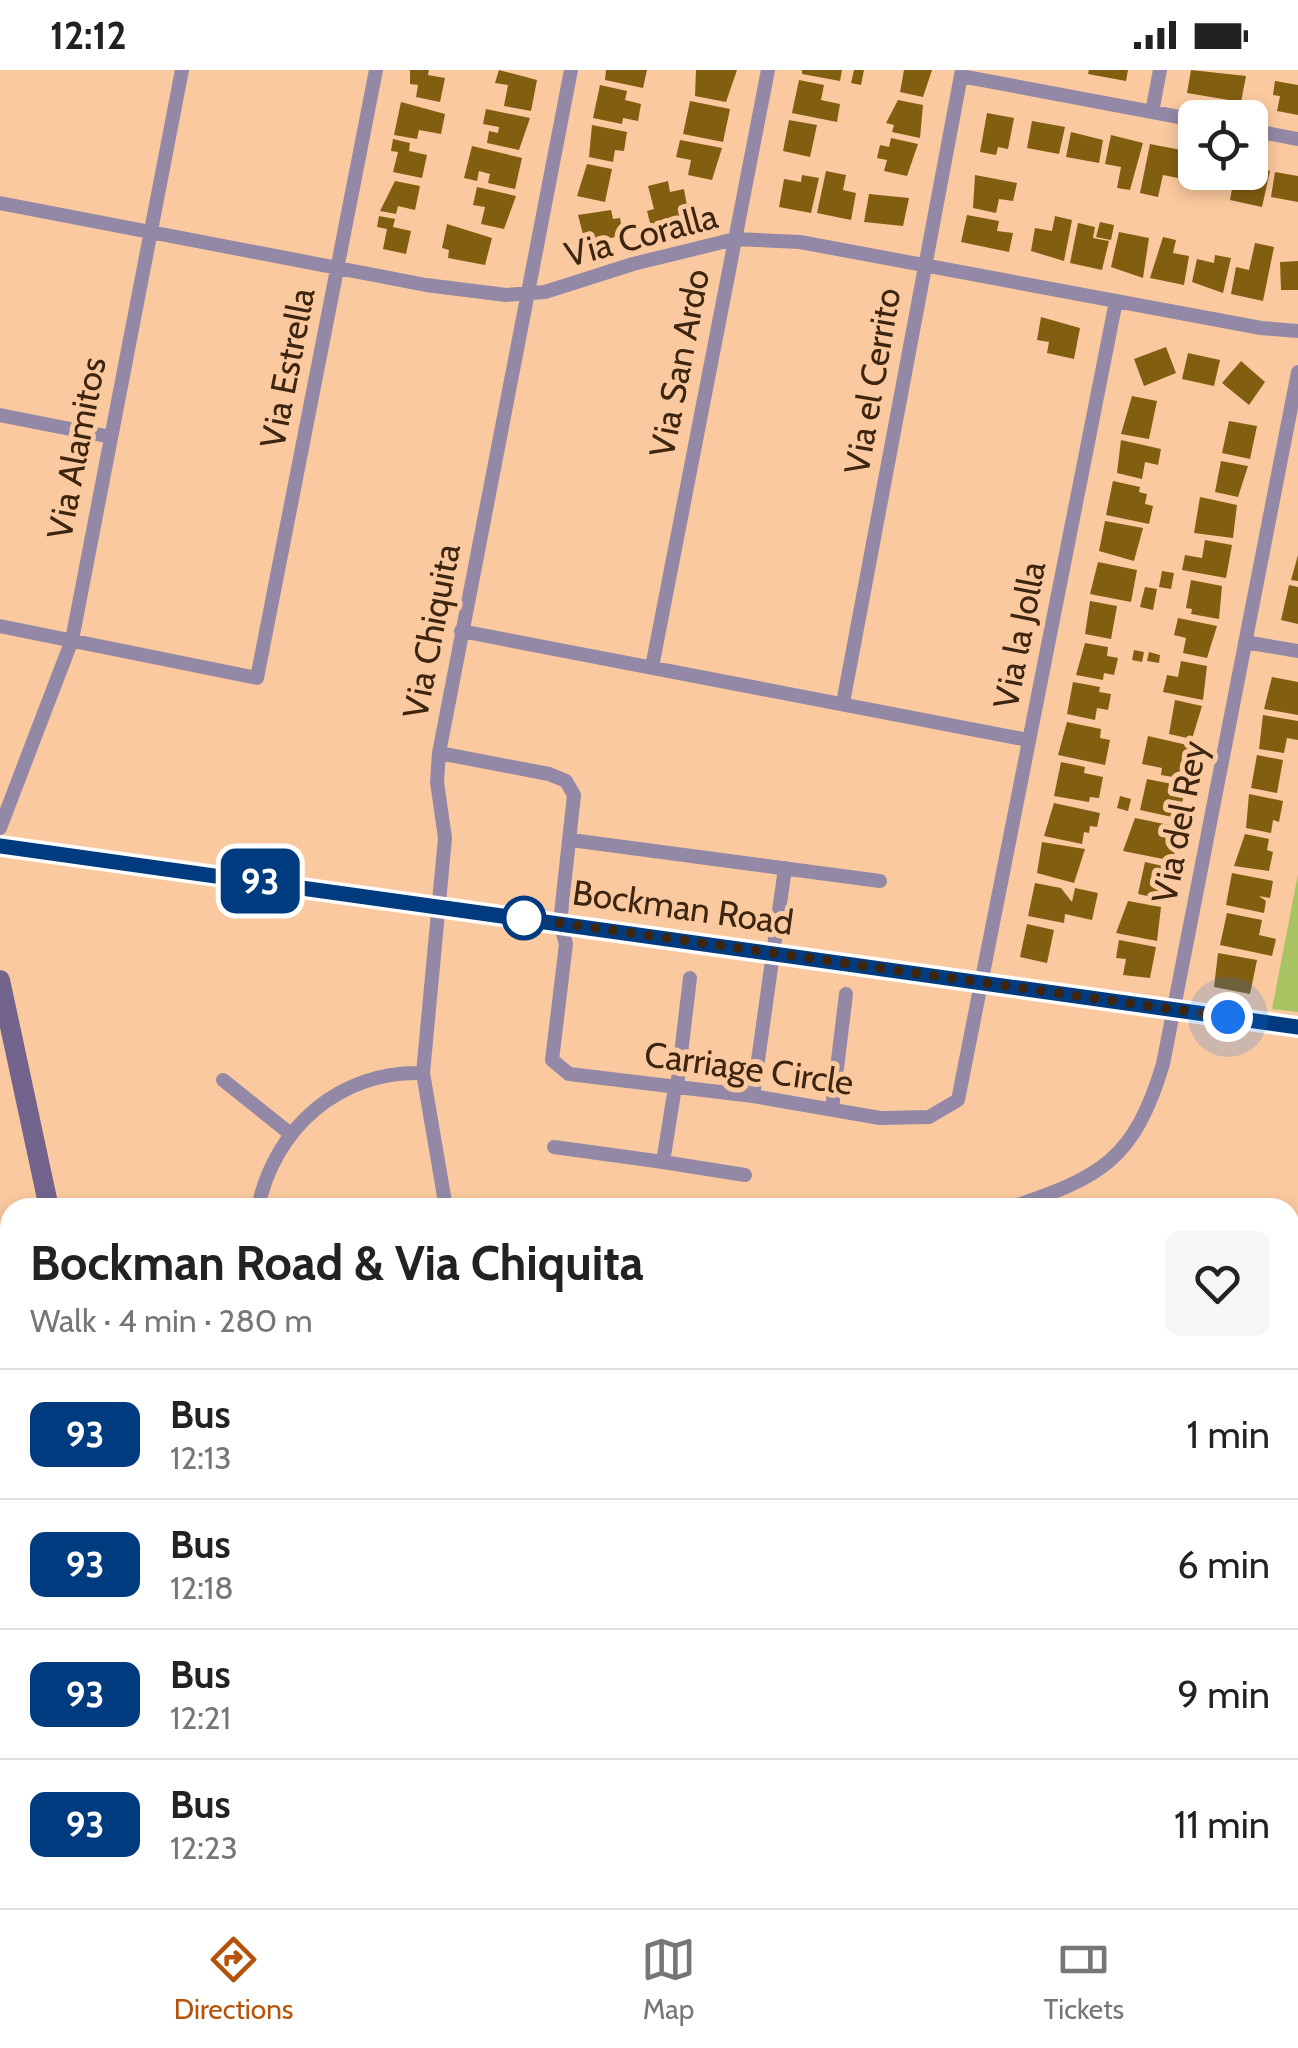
<!DOCTYPE html>
<meta charset="utf-8">
<style>
body{margin:0;font-family:Cabin,sans-serif;background:#f6f6f6;color:#222;height:100vh;display:flex;flex-direction:column;font-size:38px;white-space:nowrap}
*{box-sizing:border-box;margin:0}
p{font-size:32px;color:#767676}
.icon{flex:none;width:55px;height:55px;fill:none;stroke:currentColor;stroke-width:2;stroke-linecap:round;stroke-linejoin:round}
.map{position:relative;flex:1;overflow:hidden}
.panel{position:absolute;left:0px;top:1128px;width:1300px;height:712px;display:flex;flex-direction:column;background:#fff;border-radius:30px 30px 0 0;box-shadow:0 5px 15px #0003}
.panel>*{flex:none}
.badge{padding:0 20px;border-radius:15px;font-size:35px;line-height:65px}
.controls{position:absolute;left:1178px;top:30px;display:grid;gap:20px}
.controls a{display:grid;place-items:center;width:90px;height:90px;border-radius:15px;background:#fff;box-shadow:0 5px 15px #0003;font-size:50px}
.you{position:absolute;width:50px;height:50px;margin:-25px;border:8px solid #fff;border-radius:50%;background:#1a73e8;box-shadow:0 0 0 15px #1a73e833}
.map>.badge{position:absolute;translate:-50% -50%;box-shadow:0 0 0 5px #fff}
.round{display:grid;place-items:center;flex:none;width:105px;height:105px;border-radius:15px;background:#f6f6f6}
.headline{display:flex;align-items:center;justify-content:space-between;height:170px;padding:0 30px}
h1{font-size:48px;font-weight:800;line-height:75px}
ul{padding:0;list-style:none}
li{display:flex;align-items:center;gap:30px;height:130px;padding:0 30px;border-top:2px solid #e0e0e0}
li div{flex:1}
li b{display:block;font-size:38px}
li em{font-style:normal}
li .badge{min-width:110px;font-weight:700;text-align:center}
.status{display:flex;justify-content:space-between;align-items:center;height:70px;padding:0 50px;background:#fff;direction:ltr}
.status svg{height:28px;fill:currentColor}
.menu{display:flex;justify-content:space-around;align-items:center;height:140px;border-top:2px solid #e0e0e0;background:#fff;font-size:28px;color:#767676}
.menu a{display:grid;justify-items:center;gap:5px}
.menu .selected{color:#b45309}
.map>svg:first-child{display:block}
.green{fill:#a9c262}
.building{fill:#825e11}
.lines{fill:none;stroke-linecap:round;stroke-linejoin:round}
.street{stroke:#9389a6;stroke-width:14}
.secondary{stroke:#73648e;stroke-width:20}
.line-casing{stroke:#fff;stroke-width:22}
.line{stroke:#003b80;stroke-width:15}
.walk{stroke:#3d2510;stroke-width:10;stroke-dasharray:0 18}
.stop-dot{fill:#fff;stroke:#003b80;stroke-width:5}
.labels{text-anchor:middle;dominant-baseline:central;stroke-width:10;stroke-linejoin:round;paint-order:stroke}
.street-label{font-size:35px;fill:#3d2510;stroke:#fbc99f}
</style>
<div class="status"><b>12:12</b><svg viewBox="0 0 49 12"><path d="M0 12V9h3v3zM5 12V6h3v6zM10 12V3h3v9zM15 12V0h3v12zM26 1h20v11H26zM47 4h2v5h-2z"/></svg></div>
<div class="map">
<svg width="1298" height="1838" viewBox="0 0 1298 1838">
<rect width="100%" height="100%" fill="#fbc99f"/>
<path class="green" d="M 1298,804 L 1298,942 L 1272,939 Z"/>
<path class="building" d="M 410,0 L 429,0 L 428,5 L 445,8 L 440,32 L 416,27 L 418,15 L 410,14 Z
M 499,0 L 537,10 L 531,41 L 504,36 L 508,15 L 495,13 Z
M 606,0 L 647,0 L 643,18 L 605,10 Z
M 696,0 L 737,0 L 726,32 L 695,26 Z
M 802,0 L 842,0 L 840,11 L 802,4 Z
M 854,0 L 864,0 L 861,15 L 851,13 Z
M 904,0 L 932,0 L 923,27 L 900,22 Z
M 1089,0 L 1128,0 L 1126,11 L 1088,4 Z
M 1191,0 L 1246,6 L 1241,32 L 1187,23 Z
M 799,10 L 824,15 L 821,30 L 840,34 L 837,52 L 792,43 Z
M 1275,11 L 1298,15 L 1298,45 L 1277,41 L 1280,26 L 1273,25 Z
M 600,15 L 627,21 L 625,30 L 641,34 L 638,51 L 623,48 L 622,54 L 593,48 Z
M 898,30 L 923,35 L 920,68 L 892,62 L 894,55 L 886,53 Z
M 690,31 L 730,39 L 723,72 L 683,64 Z
M 401,32 L 445,44 L 441,64 L 419,60 L 417,69 L 394,65 Z
M 486,39 L 530,48 L 519,80 L 487,73 L 489,61 L 498,63 L 499,57 L 483,54 Z
M 987,43 L 1014,48 L 1008,79 L 998,77 L 996,85 L 980,82 Z
M 789,50 L 817,55 L 810,87 L 783,81 Z
M 1032,51 L 1065,57 L 1059,84 L 1027,78 Z
M 592,55 L 627,62 L 624,81 L 615,80 L 613,92 L 589,87 Z
M 1071,62 L 1103,70 L 1099,93 L 1066,87 Z
M 1111,65 L 1143,73 L 1130,120 L 1117,118 L 1121,97 L 1105,94 Z
M 891,68 L 918,74 L 907,106 L 884,101 L 887,90 L 877,88 L 880,75 L 889,77 Z
M 393,69 L 410,73 L 409,81 L 427,85 L 422,108 L 393,102 L 398,82 L 391,81 Z
M 680,70 L 722,78 L 712,110 L 688,105 L 691,90 L 676,87 Z
M 1150,74 L 1181,80 L 1183,85 L 1178,108 L 1163,105 L 1158,127 L 1140,123 Z
M 472,76 L 522,88 L 515,119 L 488,113 L 490,104 L 479,101 L 477,111 L 464,108 Z
M 1191,81 L 1195,82 L 1195,102 L 1227,102 L 1226,107 L 1220,106 L 1218,116 L 1185,110 Z
M 587,94 L 612,99 L 605,132 L 577,126 Z
M 1250,96 L 1270,101 L 1262,137 L 1230,130 L 1235,102 L 1250,102 Z
M 826,101 L 846,105 L 843,120 L 856,123 L 851,150 L 817,143 Z
M 1275,102 L 1298,106 L 1298,132 L 1271,127 Z
M 802,105 L 819,108 L 811,143 L 779,137 L 784,109 L 801,112 Z
M 975,105 L 1017,113 L 1013,131 L 999,129 L 996,143 L 973,138 Z
M 395,111 L 420,116 L 415,140 L 398,136 L 396,144 L 380,141 Z
M 668,111 L 670,122 L 684,119 L 689,147 L 651,157 L 647,141 L 654,139 L 648,116 Z
M 477,117 L 516,126 L 504,159 L 481,154 L 485,137 L 473,135 Z
M 869,124 L 909,128 L 903,156 L 864,152 Z
M 611,140 L 613,149 L 620,148 L 623,166 L 585,172 L 578,145 Z
M 967,145 L 999,151 L 997,161 L 1013,163 L 1009,182 L 961,172 Z
M 379,146 L 395,149 L 393,157 L 411,161 L 406,184 L 383,179 L 387,159 L 377,157 Z
M 1055,146 L 1072,150 L 1064,191 L 1031,181 L 1035,158 L 1052,161 Z
M 1100,152 L 1114,155 L 1111,170 L 1096,167 Z
M 1078,153 L 1095,157 L 1093,168 L 1109,171 L 1102,200 L 1070,193 Z
M 447,154 L 492,168 L 485,195 L 448,188 L 449,180 L 442,178 Z
M 1119,162 L 1149,168 L 1143,208 L 1111,197 Z
M 1163,167 L 1176,170 L 1173,183 L 1189,186 L 1184,215 L 1150,208 Z
M 1255,173 L 1274,177 L 1263,231 L 1231,224 L 1236,197 L 1249,200 Z
M 1215,185 L 1231,188 L 1223,223 L 1192,212 L 1197,189 L 1214,193 Z
M 1298,191 L 1298,220 L 1281,220 L 1280,192 Z
M 1041,247 L 1080,258 L 1074,289 L 1047,283 L 1049,272 L 1037,270 Z
M 1166,277 L 1176,303 L 1144,316 L 1134,289 Z
M 1188,283 L 1220,290 L 1214,316 L 1182,309 Z
M 1241,291 L 1265,312 L 1249,335 L 1222,313 Z
M 1132,326 L 1157,331 L 1149,369 L 1121,364 Z
M 1229,351 L 1257,356 L 1250,389 L 1222,383 Z
M 1121,370 L 1161,379 L 1158,395 L 1145,392 L 1142,409 L 1117,403 Z
M 1221,391 L 1248,396 L 1238,427 L 1215,422 Z
M 1113,411 L 1140,417 L 1139,422 L 1147,424 L 1145,434 L 1153,436 L 1149,454 L 1106,445 Z
M 1200,427 L 1237,435 L 1233,468 L 1194,463 Z
M 1105,451 L 1143,458 L 1134,491 L 1099,481 Z
M 1205,470 L 1232,475 L 1226,508 L 1182,500 L 1185,485 L 1202,488 Z
M 1298,485 L 1298,511 L 1291,510 Z
M 1098,492 L 1137,500 L 1131,532 L 1090,524 Z
M 1162,501 L 1174,503 L 1171,519 L 1159,517 Z
M 1191,510 L 1222,516 L 1219,549 L 1191,544 L 1192,539 L 1186,538 Z
M 1289,515 L 1298,517 L 1298,554 L 1281,550 Z
M 1145,517 L 1157,519 L 1153,540 L 1140,537 Z
M 1090,531 L 1117,536 L 1111,569 L 1085,564 Z
M 1178,548 L 1217,556 L 1207,588 L 1183,583 L 1186,568 L 1174,565 Z
M 1085,573 L 1108,577 L 1107,586 L 1118,588 L 1114,605 L 1104,603 L 1103,610 L 1076,605 Z
M 1134,580 L 1144,582 L 1142,592 L 1132,590 Z
M 1149,582 L 1160,585 L 1159,593 L 1147,591 Z
M 1181,591 L 1207,596 L 1203,630 L 1163,622 L 1167,605 L 1178,607 Z
M 1272,607 L 1298,612 L 1298,645 L 1264,639 Z
M 1073,612 L 1100,617 L 1099,622 L 1111,624 L 1108,640 L 1097,638 L 1095,650 L 1067,644 Z
M 1175,630 L 1202,636 L 1192,669 L 1169,664 Z
M 1263,645 L 1298,651 L 1298,670 L 1287,668 L 1284,683 L 1259,679 Z
M 1067,652 L 1101,659 L 1100,668 L 1110,670 L 1105,695 L 1058,685 Z
M 1148,666 L 1196,677 L 1190,710 L 1161,705 L 1162,698 L 1142,694 Z
M 1257,685 L 1283,690 L 1277,723 L 1251,718 Z
M 1061,692 L 1085,697 L 1084,703 L 1103,707 L 1099,728 L 1090,727 L 1089,732 L 1054,726 Z
M 1147,709 L 1187,717 L 1177,748 L 1140,740 Z
M 1249,724 L 1283,731 L 1279,752 L 1273,750 L 1271,763 L 1246,758 Z
M 1120,726 L 1131,729 L 1128,741 L 1117,738 Z
M 1054,733 L 1100,743 L 1097,757 L 1090,756 L 1089,763 L 1084,762 L 1082,774 L 1044,766 Z
M 1135,748 L 1179,757 L 1173,791 L 1123,781 Z
M 1245,764 L 1269,769 L 1267,780 L 1273,782 L 1269,801 L 1234,796 Z
M 1042,772 L 1085,779 L 1074,813 L 1037,803 Z
M 1145,792 L 1172,798 L 1161,829 L 1138,824 Z
M 1232,803 L 1273,811 L 1270,828 L 1259,826 L 1266,831 L 1264,843 L 1226,835 Z
M 1035,813 L 1061,818 L 1072,832 L 1075,818 L 1098,823 L 1092,850 L 1065,844 L 1064,853 L 1028,846 Z
M 1128,831 L 1161,837 L 1157,871 L 1116,863 Z
M 1227,843 L 1262,850 L 1259,865 L 1276,869 L 1272,886 L 1220,875 Z
M 1027,854 L 1054,860 L 1047,893 L 1020,887 Z
M 1119,870 L 1156,877 L 1150,908 L 1123,905 L 1126,889 L 1116,888 Z
M 1218,883 L 1257,890 L 1250,924 L 1214,917 Z"/>
<g class="lines">
<path class="street" d="M 961,6 L 1195,50
M 1152,42 L 1160,0
M 1250,60 L 1298,69
M 0,133 L 426,215 L 506,225 L 545,222 L 633,194 L 735,169 L 800,172 L 1261,258 L 1298,261
M 0,345 L 111,367
M 0,556 L 257,608 L 376,0
M 461,561 L 1028,670
M 1245,572 L 1298,581
M 652,597 L 768,0
M 843,633 L 962,0
M 439,683 L 549,704 L 566,711 L 574,725 L 560,853 L 566,874 L 552,990 L 569,1004 L 753,1026 L 880,1048 L 929,1047 L 958,1030 L 1116,231
M 0,758 L 72,570 L 182,0
M 571,770 L 880,811
M 223,1010 L 288,1062
M 677,1017 L 690,908
M 753,1026 L 785,798
M 832,1039 L 846,924
M 554,1077 L 663,1092 L 675,1017
M 663,1092 L 745,1105
M 258,1138 C 274,1058 340,1000 423,1003
M 446,1138 L 423,1003 L 445,768 L 437,712 L 439,683 L 571,0
M 1009,1138 C 1102,1107 1134,1090 1163,994 L 1298,302
M 1290,1256 L 1298,1254
M 1290,1491 L 1298,1488
M 0,1646 L 10,1644
M 1290,1732 L 1298,1730
M 392,1830 L 394,1838
M 593,1830 L 595,1838
M 26,1838 L 63,1830
M 913,1838 L 942,1830"/>
<path class="secondary" d="M 0,776 L 1298,957
M 0,910 L 49,1138
M 190,1830 L 191,1838"/>
</g>
<g class="lines">
<g class="line-casing">
<path id="line" d="M 0,776 L 1298,957"/>
</g>
<use href="#line" class="line"/>
<path class="walk" d="M 524,848 L 1228,947"/>
</g>
<circle class="stop-dot" cx="524" cy="848" r="20"/>
<g class="labels">
<g class="street-label">
<text transform="translate(641 165) rotate(-15)">Via Coralla</text>
<text transform="translate(679 293) rotate(-79)">Via San Ardo</text>
<text transform="translate(287 298) rotate(-79)">Via Estrella</text>
<text transform="translate(872 311) rotate(-80)">Via el Cerrito</text>
<text transform="translate(76 378) rotate(-79)">Via Alamitos</text>
<text transform="translate(431 561) rotate(-79)">Via Chiquita</text>
<text transform="translate(1019 565) rotate(-79)">Via la Jolla</text>
<text transform="translate(1179 752) rotate(-79)">Via del Rey</text>
<text transform="translate(683 837) rotate(8)">Bockman Road</text>
<text transform="translate(749 998) rotate(8)">Carriage Circle</text>
</g>
</g>
</svg>
<div class="controls">
<a><svg class="icon" aria-label="locate" viewBox="0 0 24 24"><circle cx="12" cy="12" r="6"/><path d="M12 2v4M12 18v4M2 12h4M18 12h4"/></svg></a>
</div>
<div class="you" style="left:1228px;top:947px"></div>
<b class="badge" style="left:260px;top:811px;background:#003b80;color:#fff">93</b>
<section class="panel">
<div class="headline"><div><h1>Bockman Road &amp; Via Chiquita</h1><p>Walk · 4 min · 280 m</p></div><a class="round"><svg class="icon" aria-label="heart" viewBox="0 0 24 24"><path d="M12 20l-8-8c-3-5 5-10 8-4 3-6 11-1 8 4z"/></svg></a></div>
<ul>
<li><span class="badge" style="background:#003b80;color:#fff">93</span><div><b>Bus</b><p>12:13</p></div><em>1 min</em></li>
<li><span class="badge" style="background:#003b80;color:#fff">93</span><div><b>Bus</b><p>12:18</p></div><em>6 min</em></li>
<li><span class="badge" style="background:#003b80;color:#fff">93</span><div><b>Bus</b><p>12:21</p></div><em>9 min</em></li>
<li><span class="badge" style="background:#003b80;color:#fff">93</span><div><b>Bus</b><p>12:23</p></div><em>11 min</em></li>
</ul>
</section>
</div>
<nav class="menu">
<a class="selected"><svg class="icon" aria-label="directions" viewBox="0 0 24 24"><path d="M12 3l9 9-9 9-9-9zM9 14v-3h6M13 9l2 2-2 2"/></svg>Directions</a>
<a><svg class="icon" aria-label="map" viewBox="0 0 24 24"><path d="M3 6l6-2 6 2 6-2v14l-6 2-6-2-6 2zM9 4v14M15 6v14"/></svg>Map</a>
<a><svg class="icon" aria-label="tickets" viewBox="0 0 24 24"><path d="M3 7h18v10H3zM15 7v10"/></svg>Tickets</a>
</nav>
